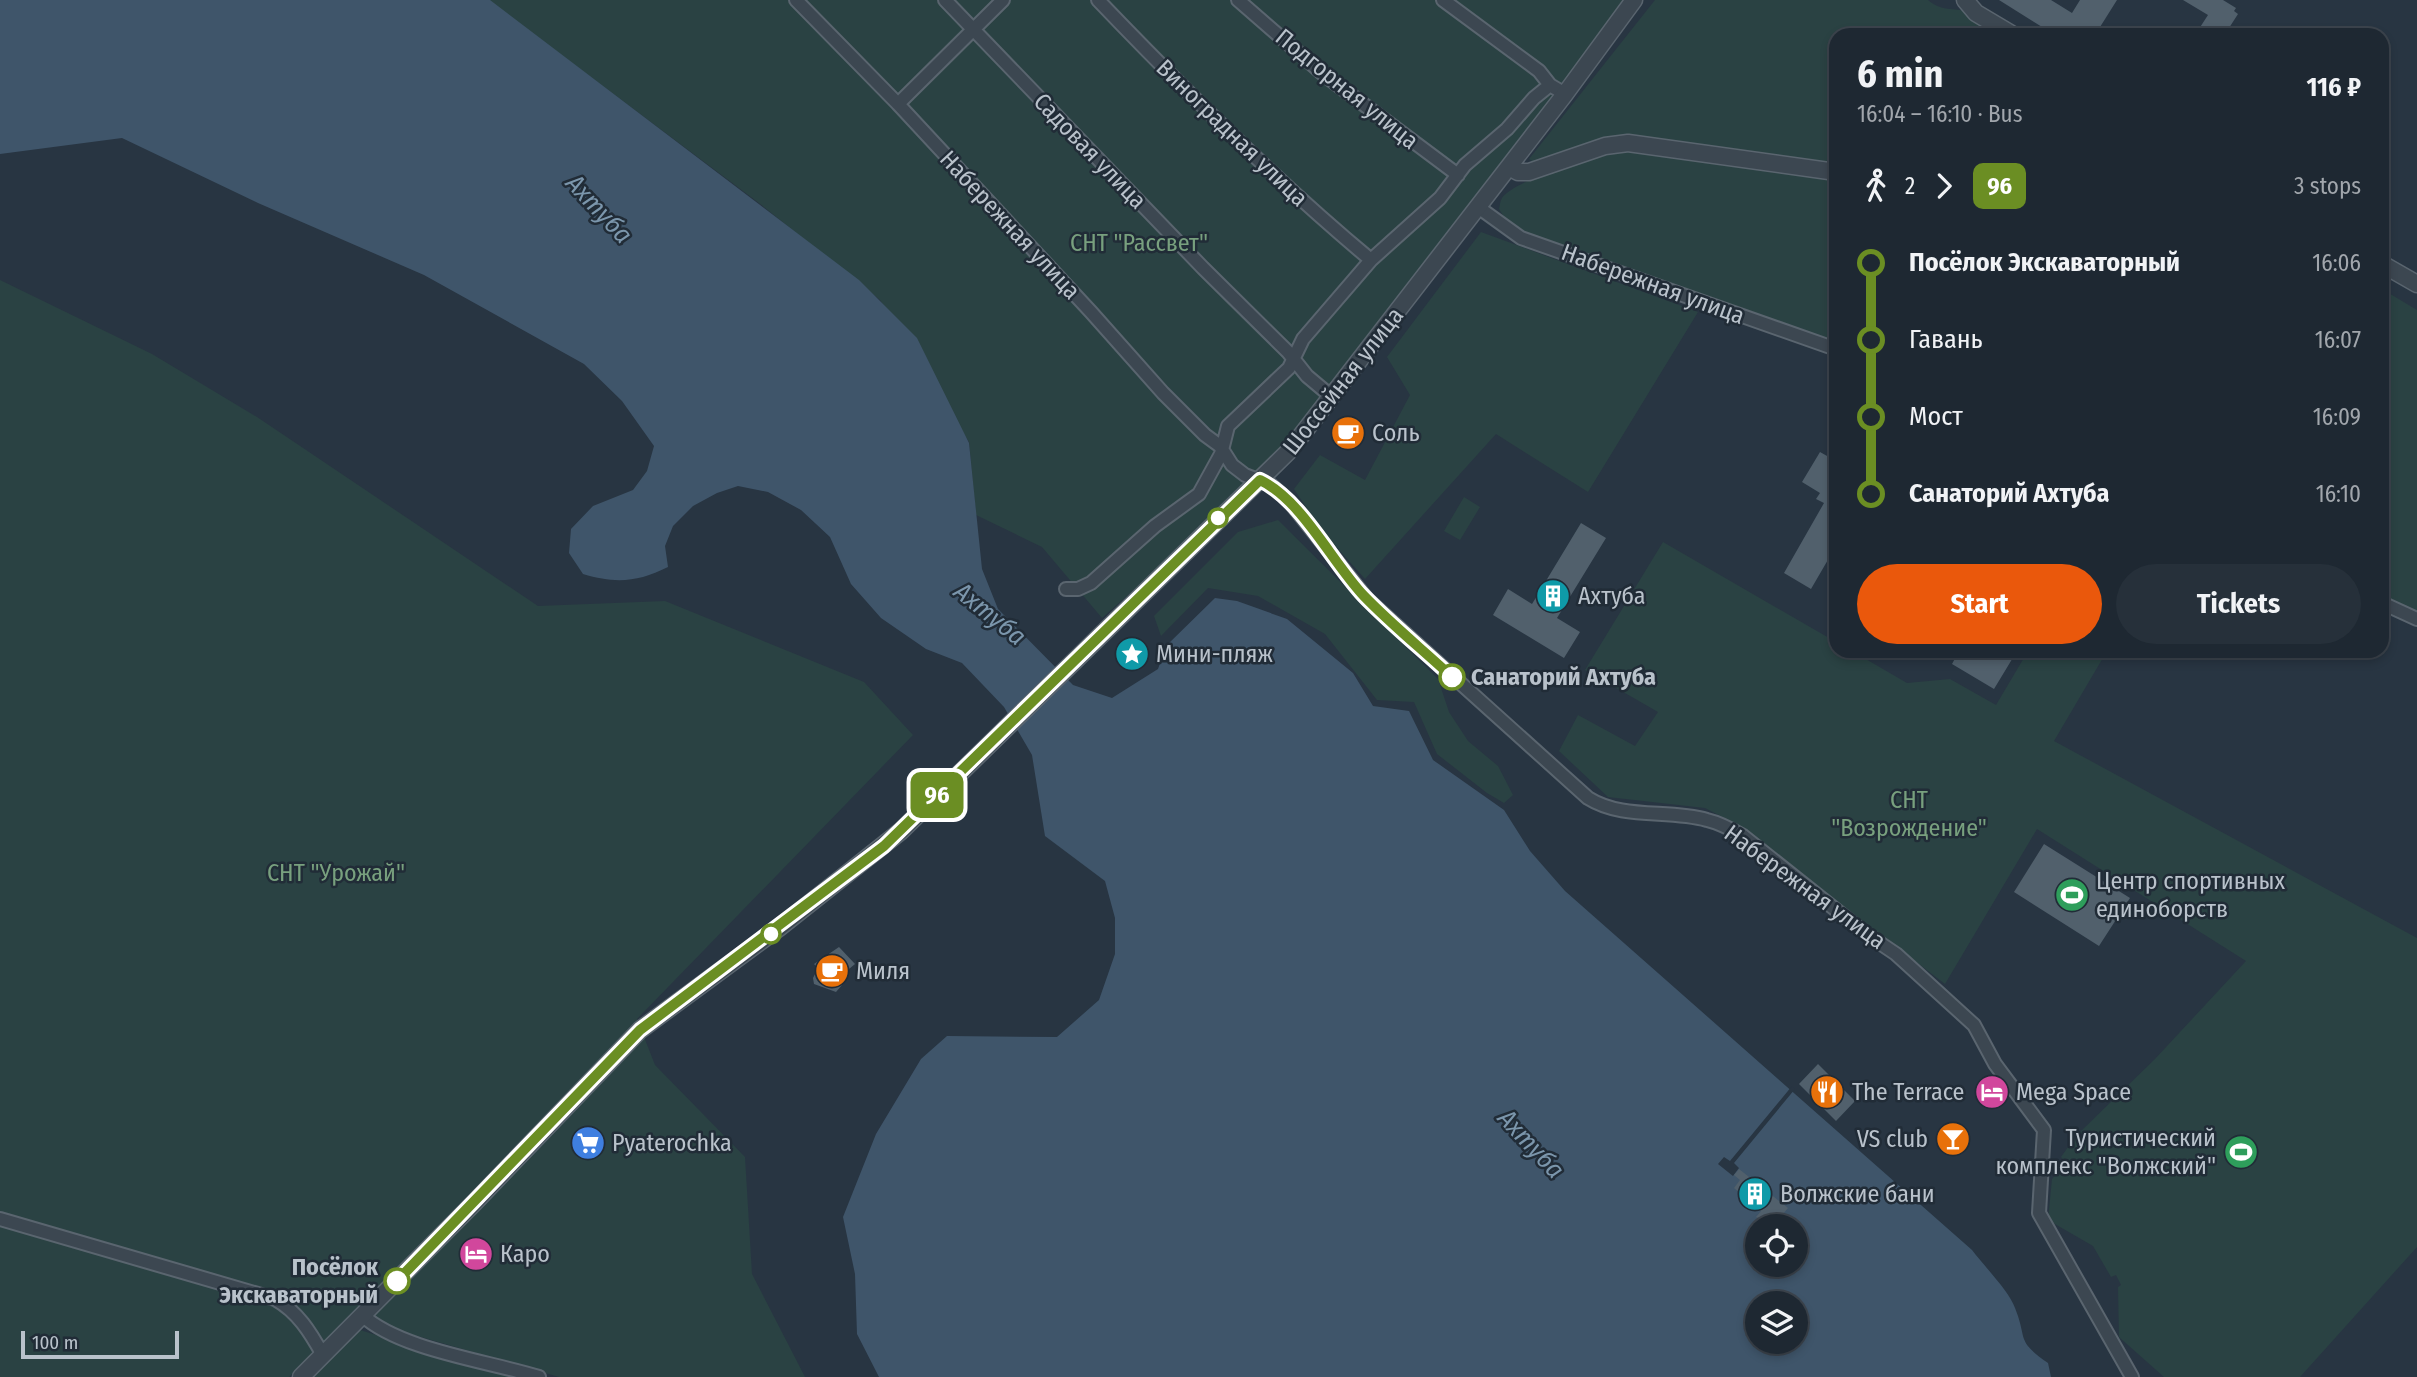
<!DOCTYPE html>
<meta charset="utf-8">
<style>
body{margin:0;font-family:"Fira Sans Condensed",sans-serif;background:#26303a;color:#f1f3f6;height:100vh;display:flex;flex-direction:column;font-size:26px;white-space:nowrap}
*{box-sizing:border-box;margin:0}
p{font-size:23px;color:#a1a6ac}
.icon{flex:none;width:38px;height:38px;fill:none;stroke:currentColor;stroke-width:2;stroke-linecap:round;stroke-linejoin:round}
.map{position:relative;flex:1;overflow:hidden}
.side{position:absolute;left:1829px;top:28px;width:560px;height:630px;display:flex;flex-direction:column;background:#1e2832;border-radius:21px;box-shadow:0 4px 10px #0003,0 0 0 2px #3c444d}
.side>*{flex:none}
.badge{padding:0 14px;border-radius:10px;font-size:24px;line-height:46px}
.fabs{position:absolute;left:1745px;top:1214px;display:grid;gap:14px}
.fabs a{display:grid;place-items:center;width:63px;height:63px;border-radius:50%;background:#1e2832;box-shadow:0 4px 10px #0003,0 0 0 2px #3c444d;font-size:35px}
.scale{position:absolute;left:21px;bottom:18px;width:158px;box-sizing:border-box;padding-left:7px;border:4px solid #b9c2cb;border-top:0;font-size:19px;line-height:24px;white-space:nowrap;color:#b9c2cb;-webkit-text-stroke:5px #212c37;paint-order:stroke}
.map>.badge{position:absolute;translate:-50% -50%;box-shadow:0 0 0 4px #fff}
.legs{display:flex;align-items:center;gap:10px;height:77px;padding:0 28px;font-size:23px}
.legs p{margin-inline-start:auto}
.summary{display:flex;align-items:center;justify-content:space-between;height:119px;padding:0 28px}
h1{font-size:38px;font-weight:700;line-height:52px}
.primary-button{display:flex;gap:14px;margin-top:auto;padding:14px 28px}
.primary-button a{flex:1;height:80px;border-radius:42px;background:#ea580c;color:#fff;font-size:28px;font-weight:700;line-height:80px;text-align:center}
.primary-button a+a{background:#26303a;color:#f1f3f6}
ul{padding:0 28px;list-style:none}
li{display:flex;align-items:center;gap:24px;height:77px;font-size:26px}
li i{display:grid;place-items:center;width:10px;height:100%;margin:0 9px;background:currentColor}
li i::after{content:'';width:18px;height:18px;margin:-9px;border:5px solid;border-radius:50%;background:#1e2832}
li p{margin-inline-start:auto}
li:first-child i{background:linear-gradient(#0000 50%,currentColor 0)}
li:last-child i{background:linear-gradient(currentColor 50%,#0000 0)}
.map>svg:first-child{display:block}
.green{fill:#2a4243}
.water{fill:#3f556a;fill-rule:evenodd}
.pier{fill:#283542}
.building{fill:#51606c}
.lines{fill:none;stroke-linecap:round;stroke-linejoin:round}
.minor-casing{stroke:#5a656f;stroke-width:16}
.tertiary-casing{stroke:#5a656f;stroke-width:19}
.minor{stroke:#3c4751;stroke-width:12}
.tertiary{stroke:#3c4751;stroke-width:16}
.line-1-casing{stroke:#fff;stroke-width:16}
.line-1{stroke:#6b8e23;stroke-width:10}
.stop-1-dot{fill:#fff;stroke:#6b8e23;stroke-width:3.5}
.labels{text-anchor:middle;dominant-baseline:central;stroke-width:5;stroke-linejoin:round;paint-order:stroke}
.street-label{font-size:24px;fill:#b9c2cb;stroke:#212c37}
.park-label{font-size:24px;fill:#78a07e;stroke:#212c37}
.poi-label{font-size:24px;fill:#b9c2cb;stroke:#212c37;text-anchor:start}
.stop-label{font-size:24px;font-weight:bold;fill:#b9c2cb;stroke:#212c37;text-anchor:start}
.water-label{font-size:26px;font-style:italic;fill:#7b96ac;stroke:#212c37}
</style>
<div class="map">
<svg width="2417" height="1377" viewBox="0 0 2417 1377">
<rect width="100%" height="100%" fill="#283542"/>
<path class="green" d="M 488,0 L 1628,0 L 1289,445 L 1206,526 L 1102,618 L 1042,547 L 976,515 L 969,442 L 880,300 L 759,203 Z
M 1655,0 L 1928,0 C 1941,11 1950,8 1965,11 C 1977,14 1992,28 2003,35 L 1836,35 L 1836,164 L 1627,136 L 1537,165 L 1529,159 Z
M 1619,149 L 1836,178 L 1836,345 L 1525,233 L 1510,226 L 1499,209 C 1500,205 1500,201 1502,198 C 1513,181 1597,154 1619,149 Z
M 1481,232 L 1698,312 L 1588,492 L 1496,434 L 1365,579 L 1323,532 L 1294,489 L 1320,455 L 1365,480 L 1410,395 L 1387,357 Z
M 0,280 L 152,354 L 257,417 L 538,606 L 665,601 L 864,682 L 913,735 L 637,1019 L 655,1065 L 745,1157 L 752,1274 L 805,1377 L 559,1377 L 400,1331 L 359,1308 L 289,1377 L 0,1377 Z
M 2382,289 L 2417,310 L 2417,613 L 2382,597 Z
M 1464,497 L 1480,507 L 1460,540 L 1444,531 Z
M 1278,520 L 1438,679 L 1449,712 L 1468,741 L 1498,766 L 1513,795 L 1504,803 L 1487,793 L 1437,754 L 1414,702 L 1377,700 L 1325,634 L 1258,596 L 1208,588 L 1161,636 L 1154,616 L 1238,532 Z
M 1663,542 L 1836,642 L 1836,651 L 1852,651 L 1907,683 L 1950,679 L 1996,705 L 2028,651 L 2107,651 L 2054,741 L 2417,938 L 2417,1247 L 2300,1377 L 2164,1377 L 2119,1337 L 2118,1287 L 2121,1285 L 2116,1275 L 2111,1277 L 2093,1246 L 2048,1220 L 2052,1179 L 2066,1162 L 2061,1157 L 2076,1136 L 2155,1059 L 2246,961 L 2037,829 L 1945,984 L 1736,824 L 1705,808 L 1608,797 L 1559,751 L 1578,715 L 1635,746 L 1658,712 L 1585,670 Z
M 357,1329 L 509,1377 L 310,1377 Z"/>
<path class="water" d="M 0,0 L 490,0 L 859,280 L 917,338 L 969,443 L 982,569 L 998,609 L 1073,685 L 1112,698 L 1158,669 L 1166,646 L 1215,598 L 1237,601 L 1287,619 L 1353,673 L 1373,706 L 1409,711 L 1433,760 L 1504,810 L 1530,851 L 1565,891 L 1972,1250 C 1984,1266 2009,1291 2015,1308 C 2028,1340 2015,1340 2048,1363 L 2051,1377 L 879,1377 L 857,1334 L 855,1274 L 843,1217 L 876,1134 L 921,1059 L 947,1036 L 1057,1037 L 1099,1000 L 1115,954 L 1115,918 L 1105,881 L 1045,836 L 1032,755 L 1004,707 L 962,663 L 926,649 L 881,618 L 851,584 L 830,537 L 801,510 L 768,492 L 738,486 L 717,493 L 693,506 L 673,526 L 665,546 L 668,567 C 638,582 616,584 583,574 L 569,553 L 571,529 L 593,506 L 633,490 L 647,471 L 654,446 L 622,401 L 584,364 L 424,275 L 258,203 L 122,138 L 0,154 ZM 1757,1227 L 1796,1227 L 1796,1265 L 1757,1265 ZM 1757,1304 L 1796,1304 L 1796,1342 L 1757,1342 Z"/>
<path class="pier" d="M 1792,1086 L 1795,1089 L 1734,1163 L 1739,1168 L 1733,1176 L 1718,1164 L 1724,1157 L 1730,1161 Z"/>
<path class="building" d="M 1999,0 L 2051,0 L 2072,13 L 2080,0 L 2117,0 L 2095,35 L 2055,35 Z
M 2183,0 L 2223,0 L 2236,8 L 2234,11 L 2238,14 L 2229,28 L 2225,26 L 2219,35 L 2195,35 L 2208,15 Z
M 1820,452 L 1836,461 L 1836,546 L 1811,589 L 1784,573 L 1824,503 L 1816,499 L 1820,493 L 1802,482 Z
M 1581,523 L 1606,538 L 1557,618 L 1580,632 L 1564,658 L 1493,615 L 1508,589 L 1532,604 Z
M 1959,651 L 2017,651 L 1994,689 L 1952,664 Z
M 2044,844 L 2130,898 L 2099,946 L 2014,892 Z
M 839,947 L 855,964 L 843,974 L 842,985 L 836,992 L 814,984 L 813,978 L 818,968 L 814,964 Z
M 1818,1064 L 1855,1101 L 1836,1121 L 1799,1084 Z
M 1739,1169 L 1788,1208 L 1772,1227 L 1756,1217 L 1761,1211 L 1734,1188 L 1740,1180 L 1734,1175 Z"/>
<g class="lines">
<g class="minor-casing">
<path id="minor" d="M 796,0 L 898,104 L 1091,312 L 1163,393 L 1205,435 L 1220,446 L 1232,465 L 1245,475 L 1271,485 L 1289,501 L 1367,599 L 1588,798 C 1623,820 1668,809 1707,820 C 1720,823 1731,829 1743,836 L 1865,933 L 1896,954 L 1974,1025 L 1995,1064 L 2044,1130 L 2039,1213 L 2132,1377
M 945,0 L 1203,268 L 1288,352 L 1307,376 L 1332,397
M 1098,0 C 1185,91 1275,180 1371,260
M 1238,0 L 1323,74 L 1458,175
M 1443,0 L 1539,71 L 1550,85 L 1565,94
M 898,104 L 1003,0
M 1478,207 L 1521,238 L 1836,349
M 1066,589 L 1078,589 L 1091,583 L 1155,526 L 1199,494 L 1221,454 L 1228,426 L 1289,368 L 1303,339 L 1371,260 L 1440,198 L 1465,165 L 1507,129 L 1534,98 L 1550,85
M 2382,603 L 2417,619
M 0,1219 L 275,1299 C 298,1312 310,1332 323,1355
M 362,1315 C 400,1350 488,1361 539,1377"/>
</g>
<g class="tertiary-casing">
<path id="tertiary" d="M 1965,0 L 1976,13 L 2013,35
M 1509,167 L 1518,172 L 1529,172 L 1605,146 L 1628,143 L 1836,172
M 2382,264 L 2417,284
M 301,1377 L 474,1203 L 640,1030 L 780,927 L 901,831 L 1290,450 L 1565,94 L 1634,0"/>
</g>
<use href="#minor" class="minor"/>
<use href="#tertiary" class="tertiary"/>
</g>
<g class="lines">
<g class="line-1-casing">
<path id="line-1" d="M 397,1281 L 640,1030 L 884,846 L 1260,480 C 1302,500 1331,561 1364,596 C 1391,624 1423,650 1452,677"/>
</g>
<use href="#line-1" class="line-1"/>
</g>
<defs>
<g id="cafe-disc" transform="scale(1.75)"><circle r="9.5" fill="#e8710a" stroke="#212c37"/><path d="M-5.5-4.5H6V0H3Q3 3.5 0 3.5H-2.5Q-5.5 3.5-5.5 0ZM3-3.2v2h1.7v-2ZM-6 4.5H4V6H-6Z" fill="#fff"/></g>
<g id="building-disc" transform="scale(1.75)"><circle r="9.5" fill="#0f9aa8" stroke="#212c37"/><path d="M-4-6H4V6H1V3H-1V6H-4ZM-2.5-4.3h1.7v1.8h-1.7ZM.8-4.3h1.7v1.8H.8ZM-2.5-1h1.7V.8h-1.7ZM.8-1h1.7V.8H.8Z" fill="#fff"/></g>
<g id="sight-disc" transform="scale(1.75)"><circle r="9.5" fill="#0f9aa8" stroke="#212c37"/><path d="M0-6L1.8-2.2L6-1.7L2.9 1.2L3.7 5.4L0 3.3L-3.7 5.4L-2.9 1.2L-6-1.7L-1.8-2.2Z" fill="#fff"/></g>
<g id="stadium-disc" transform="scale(1.75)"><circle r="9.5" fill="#2e9e5b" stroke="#212c37"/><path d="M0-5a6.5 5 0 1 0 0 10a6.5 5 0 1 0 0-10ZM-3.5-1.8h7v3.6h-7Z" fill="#fff"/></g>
<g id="restaurant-disc" transform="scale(1.75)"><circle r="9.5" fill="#e8710a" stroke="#212c37"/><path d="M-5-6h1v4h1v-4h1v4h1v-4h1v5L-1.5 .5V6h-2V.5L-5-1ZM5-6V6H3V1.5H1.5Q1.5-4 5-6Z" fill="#fff"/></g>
<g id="hotel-disc" transform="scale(1.75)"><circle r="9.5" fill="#d1479c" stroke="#212c37"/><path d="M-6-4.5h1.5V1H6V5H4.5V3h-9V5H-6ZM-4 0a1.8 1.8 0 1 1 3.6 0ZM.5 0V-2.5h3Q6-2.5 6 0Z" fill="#fff"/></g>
<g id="bar-disc" transform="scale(1.75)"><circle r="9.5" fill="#e8710a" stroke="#212c37"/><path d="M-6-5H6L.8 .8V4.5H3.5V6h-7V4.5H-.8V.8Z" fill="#fff"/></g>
<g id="supermarket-disc" transform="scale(1.75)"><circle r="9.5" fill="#3f7fe0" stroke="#212c37"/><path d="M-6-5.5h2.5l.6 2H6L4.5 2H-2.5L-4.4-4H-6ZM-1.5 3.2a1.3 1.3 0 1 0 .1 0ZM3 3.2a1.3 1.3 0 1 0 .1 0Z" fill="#fff"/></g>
</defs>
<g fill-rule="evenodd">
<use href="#cafe-disc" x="1348" y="433"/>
<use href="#building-disc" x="1553" y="596"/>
<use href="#sight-disc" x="1132" y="654"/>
<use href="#stadium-disc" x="2072" y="895"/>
<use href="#cafe-disc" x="832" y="971"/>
<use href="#restaurant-disc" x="1827" y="1092"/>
<use href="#hotel-disc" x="1992" y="1092"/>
<use href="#bar-disc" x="1953" y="1139"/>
<use href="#supermarket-disc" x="588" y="1143"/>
<use href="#stadium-disc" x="2241" y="1152"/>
<use href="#building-disc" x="1755" y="1194"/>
<use href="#hotel-disc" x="476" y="1254"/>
</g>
<g class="stop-1-dot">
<circle cx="1218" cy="518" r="9"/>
<circle cx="1452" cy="677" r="12"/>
<circle cx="771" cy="934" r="9"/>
<circle cx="397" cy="1281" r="12"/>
</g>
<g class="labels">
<g class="street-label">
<text transform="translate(1347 89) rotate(39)">Подгорная улица</text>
<text transform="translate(1232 133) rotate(44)">Виноградная улица</text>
<text transform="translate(1090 151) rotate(46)">Садовая улица</text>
<text transform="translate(1010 225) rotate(47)">Набережная улица</text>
<text transform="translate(1653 284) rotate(20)">Набережная улица</text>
<text transform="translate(1343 381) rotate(-52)">Шоссейная улица</text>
<text transform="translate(1805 887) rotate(36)">Набережная улица</text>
</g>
<g class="park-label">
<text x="1139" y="243">СНТ "Рассвет"</text>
<text x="1909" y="800">СНТ<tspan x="1909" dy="28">"Возрождение"</tspan></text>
<text x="336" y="873">СНТ "Урожай"</text>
</g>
<g class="poi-label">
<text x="1372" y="433">Соль</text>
<text x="1578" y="596">Ахтуба</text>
<text x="1156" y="654">Мини-пляж</text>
<text x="2096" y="881">Центр спортивных<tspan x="2096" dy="28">единоборств</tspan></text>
<text x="856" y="971">Миля</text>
<text x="1852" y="1092">The Terrace</text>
<text x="2016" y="1092">Mega Space</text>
<text x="2216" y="1138" text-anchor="end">Туристический<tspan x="2216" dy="28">комплекс "Волжский"</tspan></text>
<text x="1928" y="1139" text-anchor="end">VS club</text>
<text x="612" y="1143">Pyaterochka</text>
<text x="1780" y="1194">Волжские бани</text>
<text x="500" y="1254">Каро</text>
</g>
<g class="stop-label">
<text x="1471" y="677">Санаторий Ахтуба</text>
<text x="378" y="1267" text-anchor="end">Посёлок<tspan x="378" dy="28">Экскаваторный</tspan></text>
</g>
<g class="water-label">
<text transform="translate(599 209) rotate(47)">Ахтуба</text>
<text transform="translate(990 614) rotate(39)">Ахтуба</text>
<text transform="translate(1531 1144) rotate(47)">Ахтуба</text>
</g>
</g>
</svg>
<div class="fabs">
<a><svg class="icon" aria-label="locate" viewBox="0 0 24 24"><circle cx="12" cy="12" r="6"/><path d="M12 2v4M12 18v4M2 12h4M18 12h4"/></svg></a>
<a><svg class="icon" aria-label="layers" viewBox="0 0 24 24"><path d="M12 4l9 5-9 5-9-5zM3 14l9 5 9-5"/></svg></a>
</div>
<div class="scale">100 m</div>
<b class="badge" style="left:937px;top:795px;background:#6b8e23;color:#fff">96</b>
<section class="side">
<div class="summary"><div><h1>6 min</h1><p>16:04 – 16:10 · Bus</p></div><b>116 ₽</b></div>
<div class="legs"><svg class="icon" aria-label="walk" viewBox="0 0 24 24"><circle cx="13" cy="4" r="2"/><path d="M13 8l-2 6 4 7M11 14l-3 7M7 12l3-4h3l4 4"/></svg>2<svg class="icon" aria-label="forward" viewBox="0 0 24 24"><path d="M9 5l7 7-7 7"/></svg><b class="badge" style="background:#6b8e23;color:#fff">96</b><p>3 stops</p></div>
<ul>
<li><i style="color:#6b8e23"></i><b>Посёлок Экскаваторный</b><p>16:06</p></li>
<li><i style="color:#6b8e23"></i><span>Гавань</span><p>16:07</p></li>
<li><i style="color:#6b8e23"></i><span>Мост</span><p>16:09</p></li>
<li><i style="color:#6b8e23"></i><b>Санаторий Ахтуба</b><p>16:10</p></li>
</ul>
<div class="primary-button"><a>Start</a><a>Tickets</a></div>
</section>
</div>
